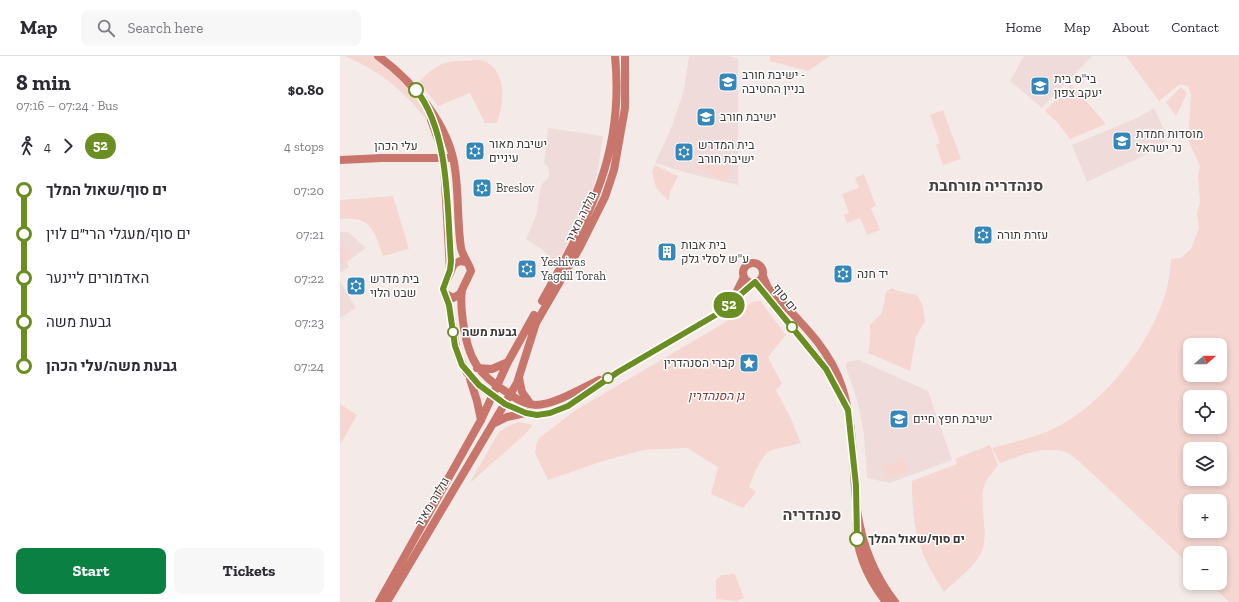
<!DOCTYPE html>
<meta charset="utf-8">
<style>
body{margin:0;font-family:"Zilla Slab",Heebo,serif;background:#f7f7f7;color:#2b2b33;height:100vh;display:flex;flex-direction:column;font-size:15px;white-space:nowrap}
*{box-sizing:border-box;margin:0}
p{font-size:13px;color:#7c7c81}
.icon{flex:none;width:22px;height:22px;fill:none;stroke:currentColor;stroke-width:2;stroke-linecap:round;stroke-linejoin:round}
.map{position:relative;flex:1;overflow:hidden}
.drawer{display:flex;flex-direction:column;background:#fff;width:340px}
.drawer>*{flex:none}
.badge{padding:0 8px;border-radius:13px;font-size:14px;line-height:26px}
.needle{width:26px;rotate:70deg}
.controls{position:absolute;left:843px;top:282px;display:grid;gap:8px}
.controls a{display:grid;place-items:center;width:44px;height:44px;border-radius:8px;background:#fff;box-shadow:0 2px 6px #0003;font-size:20px}
.map>.badge{position:absolute;translate:-50% -50%;box-shadow:0 0 0 2px #fff}
.legs{display:flex;align-items:center;gap:6px;height:44px;padding:0 16px;font-size:13px}
.legs p{margin-inline-start:auto}
.head{display:flex;align-items:center;justify-content:space-between;height:68px;padding:0 16px}
h1{font-size:22px;font-weight:800;line-height:30px}
.action{display:flex;gap:8px;margin-top:auto;padding:8px 16px}
.action a{flex:1;height:46px;border-radius:8px;background:#0b8043;color:#fff;font-size:16px;font-weight:800;line-height:46px;text-align:center}
.action a+a{background:#f7f7f7;color:#2b2b33}
ul{padding:0 16px;list-style:none}
li{display:flex;align-items:center;gap:14px;height:44px;font-size:15px}
li i{display:grid;place-items:center;width:6px;height:100%;margin:0 5px;background:currentColor}
li i::after{content:'';width:10px;height:10px;margin:-5px;border:3px solid;border-radius:50%;background:#fff}
li p{margin-inline-start:auto}
li:first-child i{background:linear-gradient(#0000 50%,currentColor 0)}
li:last-child i{background:linear-gradient(currentColor 50%,#0000 0)}
header{display:flex;align-items:center;gap:24px;box-sizing:border-box;height:56px;padding:0 20px;background:#fff;border-bottom:1px solid #e1e1e2}
header strong{font-size:19px}
nav{display:flex;gap:22px;margin-inline-start:auto;font-size:14px}
.search{width:280px;height:36px;background:#f7f7f7;display:flex;align-items:center;gap:10px;box-sizing:border-box;padding:0 14px;border-radius:8px;color:#7c7c81;font-size:15px}
main{display:flex;flex:1;min-height:0}
.map>svg:first-child{display:block}
.built{fill:#efdcda}
.green{fill:#f5d6d1;fill-rule:evenodd}
.lines{fill:none;stroke-linecap:round;stroke-linejoin:round}
.secondary{stroke:#c8766c;stroke-width:8}
.line-1-casing{stroke:#fff;stroke-width:9}
.line-1{stroke:#6b8e23;stroke-width:6}
.stop-1-dot{fill:#fff;stroke:#6b8e23;stroke-width:2}
.labels{text-anchor:middle;dominant-baseline:central;stroke-width:3;stroke-linejoin:round;paint-order:stroke}
.poi-label{font-size:12px;fill:#3d3938;stroke:#fff;text-anchor:start}
.street-label{font-size:12px;fill:#3d3938;stroke:#fff}
.stop-label{font-size:12px;font-weight:bold;fill:#3d3938;stroke:#fff;text-anchor:start}
.park-label{font-size:12px;font-style:italic;fill:#8e332c;stroke:#fff}
.district-label{font-size:16px;font-weight:bold;fill:#4a4241;stroke:#fff}
</style>
<header>
<strong>Map</strong>
<div class="search"><svg class="icon" aria-label="search" viewBox="0 0 24 24"><circle cx="10" cy="10" r="6"/><path d="M15 15l6 6"/></svg>Search here</div>
<nav><a>Home</a><a>Map</a><a>About</a><a>Contact</a></nav>
</header>
<main>
<section class="drawer">
<div class="head"><div><h1>8 min</h1><p>07:16 – 07:24 · Bus</p></div><b>$0.80</b></div>
<div class="legs"><svg class="icon" aria-label="walk" viewBox="0 0 24 24"><circle cx="13" cy="4" r="2"/><path d="M13 8l-2 6 4 7M11 14l-3 7M7 12l3-4h3l4 4"/></svg>4<svg class="icon" aria-label="forward" viewBox="0 0 24 24"><path d="M9 5l7 7-7 7"/></svg><b class="badge" style="background:#6b8e23;color:#fff">52</b><p>4 stops</p></div>
<ul>
<li><i style="color:#6b8e23"></i><b>ים סוף/שאול המלך</b><p>07:20</p></li>
<li><i style="color:#6b8e23"></i><span>ים סוף/מעגלי הרי״ם לוין</span><p>07:21</p></li>
<li><i style="color:#6b8e23"></i><span>האדמורים ליינער</span><p>07:22</p></li>
<li><i style="color:#6b8e23"></i><span>גבעת משה</span><p>07:23</p></li>
<li><i style="color:#6b8e23"></i><b>גבעת משה/עלי הכהן</b><p>07:24</p></li>
</ul>
<div class="action"><a>Start</a><a>Tickets</a></div>
</section>
<div class="map">
<svg width="899" height="546" viewBox="0 0 899 546">
<rect width="100%" height="100%" fill="#f4ebe9"/>
<path class="built" d="M 349,0 L 388,0 L 398,3 L 398,129 L 347,117 L 315,107 L 330,75 L 344,33 Z
M 684,0 L 752,0 L 702,52 L 670,25 Z
M 814,52 L 828,82 L 819,91 L 803,100 L 747,126 L 732,89 L 799,61 Z
M 208,72 L 263,80 L 257,119 L 247,150 L 215,211 L 204,195 L 186,183 L 196,160 L 201,129 L 209,121 L 208,111 L 204,107 Z
M 0,176 L 8,176 L 26,192 L 7,206 L 9,211 L 0,217 Z
M 0,225 L 16,252 L 0,262 Z
M 519,304 L 588,335 L 612,404 L 550,427 L 527,422 L 524,379 L 518,347 L 505,308 L 510,305 Z"/>
<path class="green" d="M 5,0 L 32,0 L 42,6 L 59,20 L 81,46 L 90,69 C 68,38 41,15 5,0 Z
M 430,0 L 490,0 L 468,15 L 430,5 Z
M 786,0 L 899,0 L 899,546 L 889,546 L 869,527 L 880,527 L 880,497 L 850,497 L 850,509 L 743,409 C 738,405 733,400 728,397 C 707,388 679,400 660,407 L 652,392 C 672,386 695,382 713,373 C 763,349 810,289 826,236 C 829,225 830,213 831,203 L 841,202 L 851,193 L 859,172 L 857,157 L 860,147 L 858,120 L 860,110 L 848,84 L 851,39 L 848,30 L 840,28 L 819,45 ZM 850,289 L 880,289 L 880,319 L 850,319 ZM 850,341 L 880,341 L 880,371 L 850,371 ZM 850,393 L 880,393 L 880,423 L 850,423 ZM 850,445 L 880,445 L 880,475 L 850,475 Z
M 140,4 C 144,5 149,7 152,10 C 167,24 163,50 157,67 L 145,67 L 130,37 L 98,50 L 79,26 C 101,2 109,6 140,4 Z
M 731,28 L 766,68 L 730,83 L 718,67 L 705,55 Z
M 841,31 L 847,37 L 836,60 L 826,46 Z
M 603,54 L 621,103 L 603,109 L 596,89 L 600,87 L 590,59 Z
M 362,100 L 394,114 L 383,125 L 357,112 Z
M 315,109 L 338,120 L 330,136 L 329,145 L 316,132 L 312,115 Z
M 524,118 L 536,150 L 531,152 L 540,174 L 527,179 L 520,162 L 507,167 L 504,159 L 509,157 L 502,138 L 519,132 L 515,122 Z
M 53,140 L 69,193 L 43,200 C 34,174 31,160 0,163 L 0,144 Z
M 0,183 L 11,199 L 0,207 Z
M 552,232 L 558,235 L 577,239 L 583,250 L 585,265 L 576,281 L 570,315 L 528,297 L 530,285 L 530,269 L 542,257 L 546,236 Z
M 420,245 L 446,279 L 428,301 L 442,328 L 436,334 L 451,363 L 461,387 C 453,390 435,392 430,395 C 418,403 414,420 409,431 L 416,436 L 403,452 L 371,438 L 378,411 L 347,392 L 303,394 L 263,405 L 208,424 L 195,397 L 196,389 L 199,382 L 236,354 L 384,267 L 412,246 Z
M 0,348 L 17,359 L 0,389 Z
M 179,366 L 193,369 L 185,378 L 129,428 L 159,376 L 170,369 Z
M 650,389 L 658,409 C 654,415 646,423 644,430 C 639,448 649,481 642,495 C 635,511 616,524 604,536 C 578,496 572,472 572,425 L 617,408 L 615,403 Z
M 564,402 L 569,414 L 548,423 L 543,411 Z
M 395,518 L 404,542 L 397,545 L 376,543 L 376,524 L 382,519 Z"/>
<g class="lines">
<path class="secondary" d="M 38,0 C 73,25 110,70 115,113 C 119,139 117,166 121,192 C 123,201 129,207 131,215 L 120,238 L 113,242 L 106,238
M 91,64 L 99,86 L 104,109 L 110,214
M 0,104 L 42,102 L 108,102
M 126,206 L 120,205 L 114,208 L 103,233 L 109,249 L 117,297 L 127,317 L 142,332 L 165,348 L 180,355 L 197,359 L 210,357 L 228,350 L 278,316 L 379,257 L 414,227
M403 217a10 10 0 1 1 20 0a10 10 0 1 1-20 0Z
M 423,220 L 428,232 C 456,262 489,290 502,331 C 515,371 512,413 517,454 C 522,488 534,519 555,546
M 415,226 L 481,306 L 500,337
M 122,235 C 120,246 122,256 123,266 C 128,302 137,318 168,337 C 176,343 186,349 196,349 C 214,349 242,332 259,324
M 393,243 L 404,221
M 202,245 C 248,162 285,99 275,0
M 137,312 L 152,313 L 168,306
M 179,322 L 182,336 L 190,347
M 130,323 L 137,345 L 141,364
M 155,367 L 167,361 L 185,357
M 516,468 C 516,497 529,524 546,546
M 39,546 L 141,364 L 168,306 L 194,259
M 47,546 L 177,327 L 196,267 L 240,191 L 265,141 L 274,114 L 285,52 L 285,0"/>
</g>
<g class="lines">
<g class="line-1-casing">
<path id="line-1" d="M 76,34 C 110,76 107,153 111,205 L 110,214 L 103,233 L 109,249 L 115,290 L 122,309 L 139,329 L 165,348 L 186,357 L 197,359 L 210,357 L 228,350 L 278,316 L 379,257 L 415,226 L 486,313 L 508,354 L 516,429 L 517,483"/>
</g>
<use href="#line-1" class="line-1"/>
</g>
<defs>
<g id="school-square" transform="scale(1)"><rect x="-9" y="-9" width="18" height="18" rx="4" fill="#3487b8" stroke="#fff"/><path d="M0-5L7-2L0 1L-7-2ZM-4 1L0 2.5L4 1V4Q0 6-4 4Z" fill="#fff"/></g>
<g id="synagogue-square" transform="scale(1)"><rect x="-9" y="-9" width="18" height="18" rx="4" fill="#3487b8" stroke="#fff"/><path d="M0-6.5L5.6 3.2H-5.6ZM0 6.5L5.6-3.2H-5.6Z" fill="#fff"/></g>
<g id="building-square" transform="scale(1)"><rect x="-9" y="-9" width="18" height="18" rx="4" fill="#3487b8" stroke="#fff"/><path d="M-4-6H4V6H1V3H-1V6H-4ZM-2.5-4.3h1.7v1.8h-1.7ZM.8-4.3h1.7v1.8H.8ZM-2.5-1h1.7V.8h-1.7ZM.8-1h1.7V.8H.8Z" fill="#fff"/></g>
<g id="sight-square" transform="scale(1)"><rect x="-9" y="-9" width="18" height="18" rx="4" fill="#3487b8" stroke="#fff"/><path d="M0-6L1.8-2.2L6-1.7L2.9 1.2L3.7 5.4L0 3.3L-3.7 5.4L-2.9 1.2L-6-1.7L-1.8-2.2Z" fill="#fff"/></g>
</defs>
<g fill-rule="evenodd">
<use href="#school-square" x="388" y="26"/>
<use href="#school-square" x="700" y="30"/>
<use href="#school-square" x="366" y="61"/>
<use href="#school-square" x="782" y="85"/>
<use href="#synagogue-square" x="135" y="95"/>
<use href="#synagogue-square" x="344" y="96"/>
<use href="#synagogue-square" x="142" y="132"/>
<use href="#synagogue-square" x="643" y="179"/>
<use href="#building-square" x="327" y="196"/>
<use href="#synagogue-square" x="187" y="213"/>
<use href="#synagogue-square" x="503" y="218"/>
<use href="#synagogue-square" x="16" y="230"/>
<use href="#sight-square" x="409" y="307"/>
<use href="#school-square" x="559" y="363"/>
</g>
<g class="stop-1-dot">
<circle cx="76" cy="34" r="7"/>
<circle cx="452" cy="271" r="5"/>
<circle cx="113" cy="276" r="5"/>
<circle cx="268" cy="322" r="5"/>
<circle cx="517" cy="483" r="7"/>
</g>
<g class="labels">
<g class="poi-label">
<text x="402" y="19">ישיבת חורב -<tspan x="402" dy="14">בניין החטיבה</tspan></text>
<text x="714" y="23">בי"ס בית<tspan x="714" dy="14">יעקב צפון</tspan></text>
<text x="380" y="61">ישיבת חורב</text>
<text x="796" y="78">מוסדות חמדת<tspan x="796" dy="14">נר ישראל</tspan></text>
<text x="149" y="88">ישיבת מאור<tspan x="149" dy="14">עיניים</tspan></text>
<text x="358" y="89">בית המדרש<tspan x="358" dy="14">ישיבת חורב</tspan></text>
<text x="156" y="132">Breslov</text>
<text x="657" y="179">עזרת תורה</text>
<text x="341" y="189">בית אבות<tspan x="341" dy="14">ע"ש לסלי גלק</tspan></text>
<text x="201" y="206">Yeshivas<tspan x="201" dy="14">Yagdil Torah</tspan></text>
<text x="517" y="218">יד חנה</text>
<text x="30" y="223">בית מדרש<tspan x="30" dy="14">שבט הלוי</tspan></text>
<text x="395" y="307" text-anchor="end">קברי הסנהדרין</text>
<text x="573" y="363">ישיבת חפץ חיים</text>
</g>
<g class="street-label">
<text x="56" y="90">עלי הכהן</text>
<text transform="translate(241 161) rotate(-64)">גולדה מאיר</text>
<text transform="translate(445 242) rotate(51)">ים סוף</text>
<text transform="translate(92 446) rotate(-59)">גולדה מאיר</text>
</g>
<g class="stop-label">
<text x="122" y="276">גבעת משה</text>
<text x="528" y="483">ים סוף/שאול המלך</text>
</g>
<g class="park-label">
<text x="376" y="340">גן הסנהדרין</text>
</g>
<g class="district-label">
<text x="646" y="129">סנהדריה מורחבת</text>
<text x="472" y="458">סנהדריה</text>
</g>
</g>
</svg>
<div class="controls">
<a><svg class="needle" viewBox="-14 -14 28 28"><path d="M0-13l5 13h-10z" fill="#e53935"/><path d="M0 13l5-13h-10z" fill="#7c7c81"/></svg></a>
<a><svg class="icon" aria-label="locate" viewBox="0 0 24 24"><circle cx="12" cy="12" r="6"/><path d="M12 2v4M12 18v4M2 12h4M18 12h4"/></svg></a>
<a><svg class="icon" aria-label="layers" viewBox="0 0 24 24"><path d="M12 4l9 5-9 5-9-5zM3 14l9 5 9-5"/></svg></a>
<a>+</a>
<a>−</a>
</div>
<b class="badge" style="left:389px;top:249px;background:#6b8e23;color:#fff">52</b>
</div>
</main>
